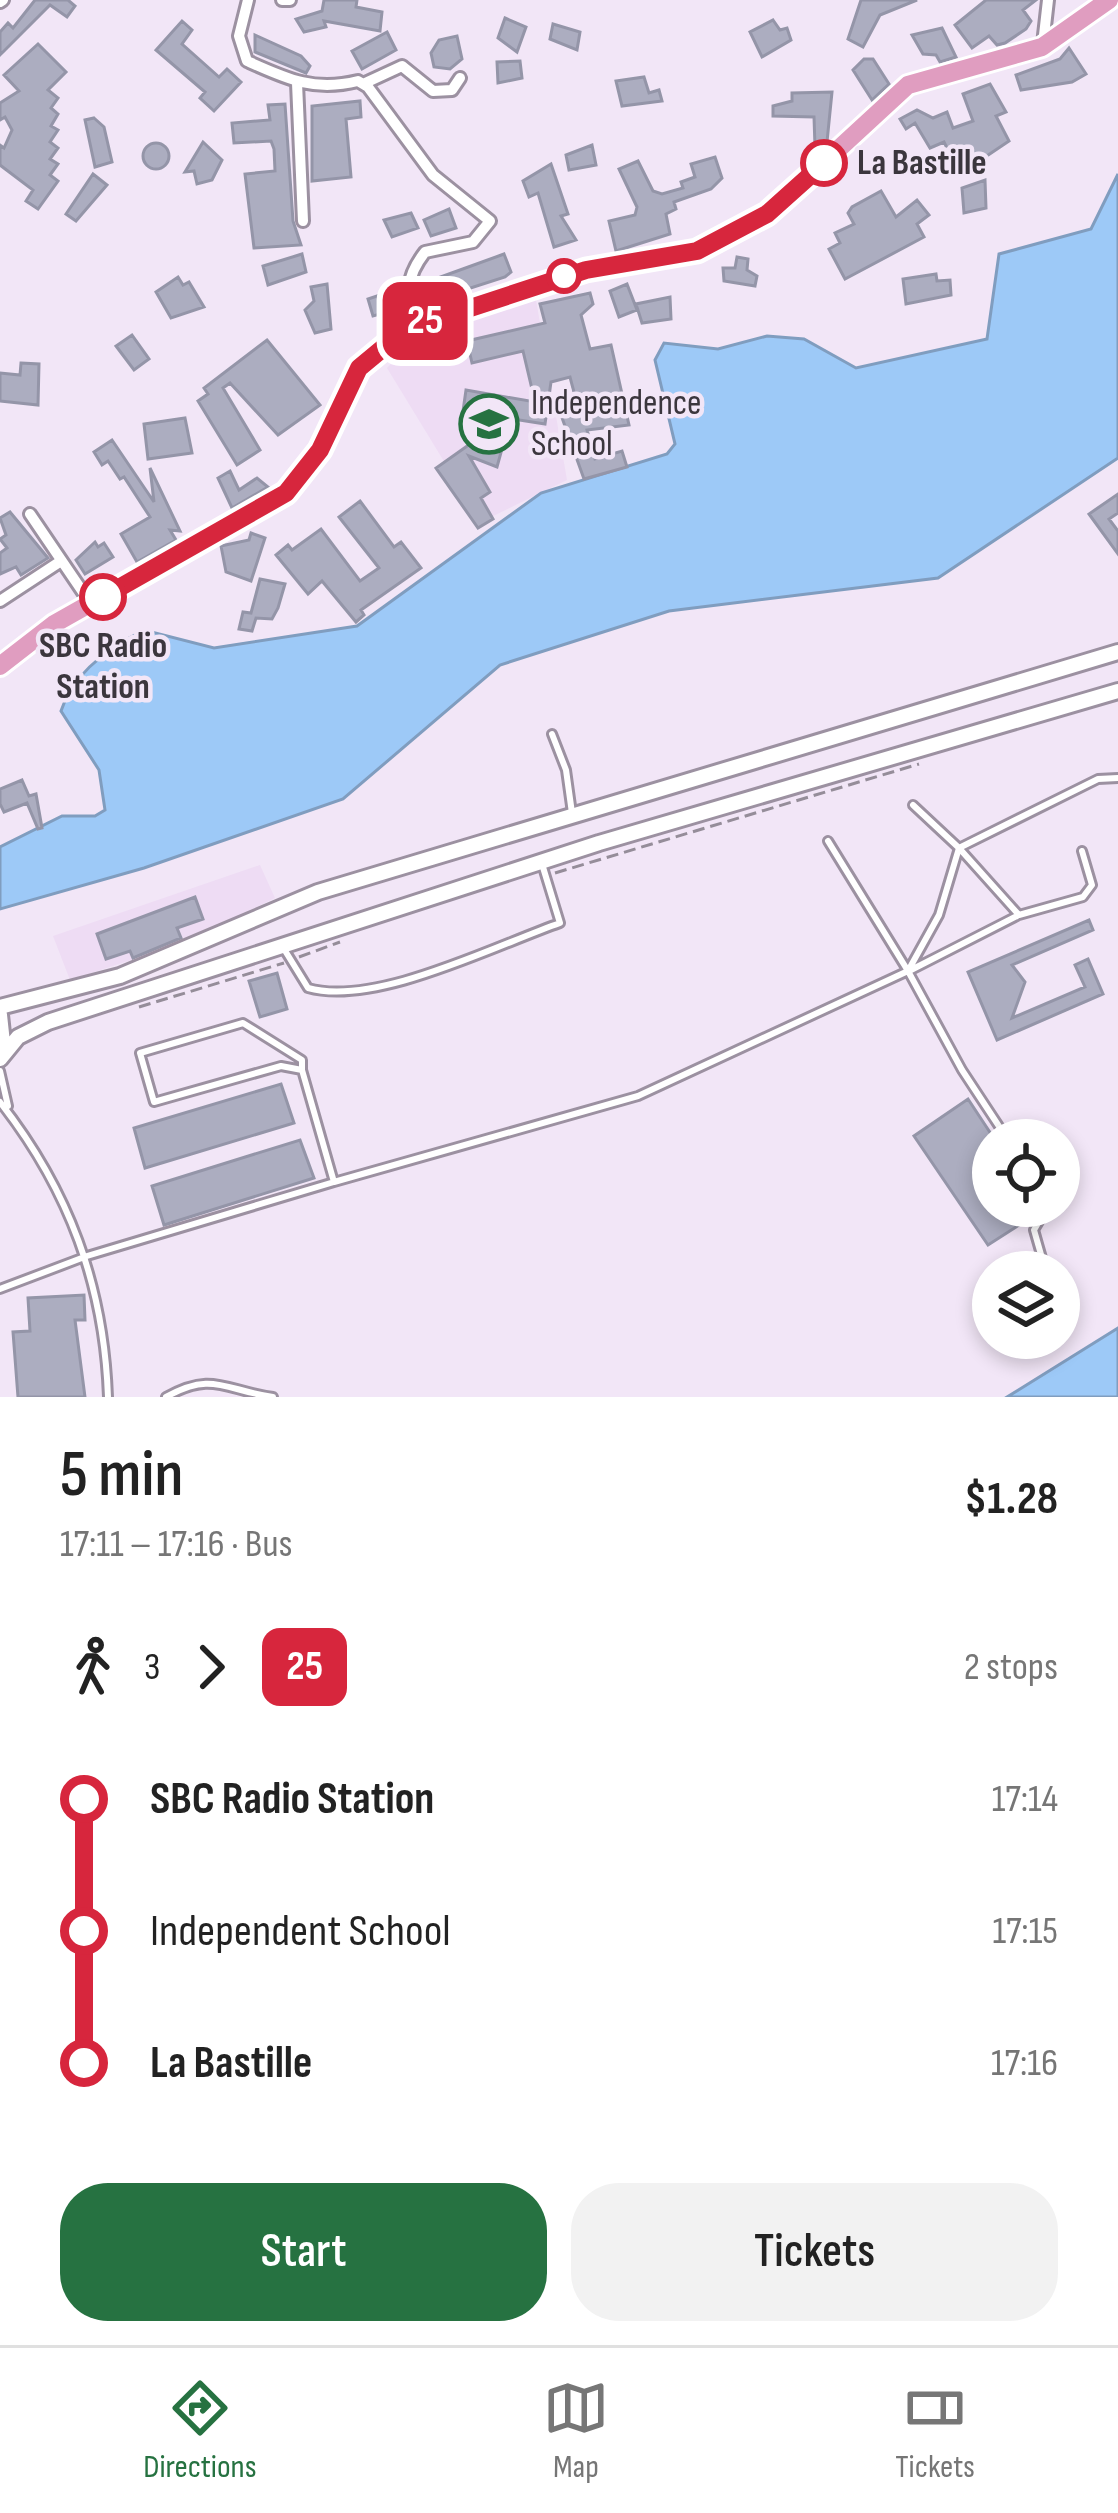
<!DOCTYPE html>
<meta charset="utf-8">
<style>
body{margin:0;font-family:"Sofia Sans Condensed",sans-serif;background:#f2f2f2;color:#222;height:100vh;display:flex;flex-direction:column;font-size:45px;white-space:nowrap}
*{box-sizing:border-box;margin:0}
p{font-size:39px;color:#767676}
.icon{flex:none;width:66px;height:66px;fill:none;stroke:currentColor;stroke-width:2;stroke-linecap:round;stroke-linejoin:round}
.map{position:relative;height:1397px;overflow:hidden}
.side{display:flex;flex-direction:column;background:#fff;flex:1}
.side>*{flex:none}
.badge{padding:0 24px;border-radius:18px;font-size:42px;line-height:78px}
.controls{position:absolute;left:972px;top:1119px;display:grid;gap:24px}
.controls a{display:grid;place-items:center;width:108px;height:108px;border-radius:50%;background:#fff;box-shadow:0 6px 18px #0003;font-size:60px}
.map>.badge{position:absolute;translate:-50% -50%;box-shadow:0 0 0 6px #fff}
.legs{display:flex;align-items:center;gap:18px;height:132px;padding:0 60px;font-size:39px}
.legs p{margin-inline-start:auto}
.overview{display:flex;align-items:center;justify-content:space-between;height:204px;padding:0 60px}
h1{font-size:66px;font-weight:600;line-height:90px}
.cta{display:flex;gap:24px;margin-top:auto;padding:24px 60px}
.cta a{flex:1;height:138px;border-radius:48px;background:#267241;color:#fff;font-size:48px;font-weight:600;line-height:138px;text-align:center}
.cta a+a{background:#f2f2f2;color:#222}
ul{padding:0 60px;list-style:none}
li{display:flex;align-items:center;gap:42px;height:132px;font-size:45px}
li i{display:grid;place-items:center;width:18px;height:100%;margin:0 15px;background:currentColor}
li i::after{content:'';width:30px;height:30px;margin:-15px;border:9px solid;border-radius:50%;background:#fff}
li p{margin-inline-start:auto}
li:first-child i{background:linear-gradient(#0000 50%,currentColor 0)}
li:last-child i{background:linear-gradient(currentColor 50%,#0000 0)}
.tabs{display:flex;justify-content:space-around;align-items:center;height:168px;border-top:3px solid #e0e0e0;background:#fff;font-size:33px;color:#767676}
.tabs a{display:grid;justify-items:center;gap:6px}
.tabs .active{color:#267241}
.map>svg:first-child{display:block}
.built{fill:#eedcf4}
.water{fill:#9dc9f7;stroke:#809dbf;stroke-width:3}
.building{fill:#acadc0;stroke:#9495a8;stroke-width:3}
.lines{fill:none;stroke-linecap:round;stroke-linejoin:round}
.service-casing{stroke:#9c91a1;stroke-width:12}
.minor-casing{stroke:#9c91a1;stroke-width:16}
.tertiary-casing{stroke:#9c91a1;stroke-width:20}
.primary-casing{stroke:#fff;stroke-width:24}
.path{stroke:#958d99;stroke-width:3;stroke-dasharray:12 6;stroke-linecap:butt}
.service{stroke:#fff;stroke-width:6}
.minor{stroke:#fff;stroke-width:10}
.tertiary{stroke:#fff;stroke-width:14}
.primary{stroke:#e09dc0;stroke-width:18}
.line-1-casing{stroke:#fff;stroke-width:27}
.line-1{stroke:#d7263d;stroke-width:18}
.stop-1-dot{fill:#fff;stroke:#d7263d;stroke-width:6}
.labels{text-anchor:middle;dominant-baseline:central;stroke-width:9;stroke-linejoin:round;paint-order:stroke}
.stop-label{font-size:36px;font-weight:bold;fill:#3b363d;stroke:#f2e6f7;text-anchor:start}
.poi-label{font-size:36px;fill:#3b363d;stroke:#f2e6f7;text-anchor:start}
</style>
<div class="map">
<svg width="1118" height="1397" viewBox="0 0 1118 1397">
<rect width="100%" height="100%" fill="#f2e6f7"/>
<path class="built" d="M 535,294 L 567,480 L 481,522 L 387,368 L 423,329 Z
M 260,865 L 275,898 L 183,943 L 70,980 L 53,936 Z"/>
<path class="water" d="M 1118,174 L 1118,458 L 938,578 L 669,611 L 500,665 L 343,799 L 144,868 L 0,909 L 0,847 L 62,816 L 95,816 L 105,810 L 99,770 L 61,711 C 73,673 110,647 144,630 L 214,648 L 357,626 L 541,493 L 667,454 L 675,444 L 655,360 L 664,343 L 718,349 L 767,336 L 804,339 L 856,368 L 987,339 L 999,254 L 1091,229 Z
M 1118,1328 L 1118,1397 L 1007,1397 Z"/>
<path class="building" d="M 35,0 L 68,0 L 75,6 L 67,17 L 50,5 L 0,55 L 0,32 L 8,23 L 13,28 Z
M 324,0 L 357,0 L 356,7 L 382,12 L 380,31 L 324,21 L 326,27 L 304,32 L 296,19 L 322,11 Z
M 861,0 L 917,0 L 880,15 L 863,47 L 848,39 Z
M 986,0 L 1036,0 L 1023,10 L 1031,21 L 1026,29 L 1005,43 L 997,45 L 989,36 L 972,48 L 955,25 Z
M 505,18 L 526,27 L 517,52 L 498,38 Z
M 773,20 L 780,30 L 787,28 L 791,40 L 762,57 L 750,32 Z
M 182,21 L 192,30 L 182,44 L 219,77 L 227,69 L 241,82 L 214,111 L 200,98 L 205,92 L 156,50 Z
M 553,24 L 580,32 L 577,50 L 550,39 Z
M 942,28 L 956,57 L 940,62 L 936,55 L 923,54 L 912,35 Z
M 387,32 L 396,50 L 362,69 L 352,51 Z
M 255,35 L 301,56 L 310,66 L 306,73 L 255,52 Z
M 457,36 L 462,59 L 450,69 L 434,67 L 431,53 L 439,40 Z
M 38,44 L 66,72 L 48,90 L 58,98 L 51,108 L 58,114 L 51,126 L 58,130 L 50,142 L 58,148 L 50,159 L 58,164 L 50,175 L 58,181 L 38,209 L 26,201 L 33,190 L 0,165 L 0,145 L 4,148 L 12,130 L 5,117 L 0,120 L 0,103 L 19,91 L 4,75 Z
M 1069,48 L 1086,74 L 1072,82 L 1021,90 L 1016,75 L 1060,59 Z
M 864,59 L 873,59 L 889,84 L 872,100 L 853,70 Z
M 520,61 L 522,78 L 498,83 L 497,62 Z
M 644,77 L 649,93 L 659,90 L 662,101 L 622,106 L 616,81 Z
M 990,84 L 1006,112 L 996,116 L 1009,141 L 960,174 L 944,142 L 930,148 L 915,123 L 906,129 L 900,119 L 917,110 L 933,118 L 947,112 L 953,128 L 973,121 L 963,94 Z
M 832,92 L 827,142 L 821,147 L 815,147 L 814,117 L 773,116 L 773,106 L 792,101 L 792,93 Z
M 360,101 L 361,117 L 346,119 L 351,177 L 312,181 L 312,106 Z
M 285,104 L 293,221 L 301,245 L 254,248 L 245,174 L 275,171 L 274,149 L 271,141 L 234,143 L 232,123 L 270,120 L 268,105 Z
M 94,118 L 104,127 L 112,162 L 95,167 L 85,120 Z
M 203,142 L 222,160 L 212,180 L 197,184 L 194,171 L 185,172 Z
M143 156a13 13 0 1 1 26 0a13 13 0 1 1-26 0Z
M 592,145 L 596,165 L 569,170 L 566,155 Z
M 715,157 L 722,178 L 711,189 L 674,202 L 676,209 L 666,214 L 670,234 L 616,251 L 609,221 L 635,215 L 637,207 L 619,169 L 638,161 L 653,191 L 662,194 L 683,188 L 681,182 L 695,177 L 691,164 Z
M 551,164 L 568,214 L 561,216 L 576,240 L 554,247 L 538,193 L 529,197 L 523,181 Z
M 93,174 L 107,185 L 76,221 L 66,214 Z
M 985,180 L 986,208 L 964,213 L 962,188 Z
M 881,191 L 896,217 L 917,200 L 929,215 L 917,224 L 924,237 L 845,279 L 829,249 L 840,243 L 835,233 L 854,224 L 848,213 L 852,207 Z
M 449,209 L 456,228 L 431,236 L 424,220 Z
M 411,213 L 418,228 L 392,237 L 384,220 Z
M 302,254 L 306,272 L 268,285 L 263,266 Z
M 504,254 L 511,272 L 505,277 L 430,301 L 424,283 Z
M 737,257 L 748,259 L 747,270 L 757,276 L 755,286 L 724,281 L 723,268 L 735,268 Z
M 936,274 L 937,281 L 950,280 L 951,295 L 906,304 L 903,279 Z
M 178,277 L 183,285 L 189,282 L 204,307 L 171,318 L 156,292 Z
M 327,284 L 331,329 L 315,333 L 305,310 L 314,301 L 311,287 Z
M 627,284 L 637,310 L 619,317 L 610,291 Z
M 398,289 L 404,315 L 393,319 L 391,311 L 373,316 L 368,299 Z
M 590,293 L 593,304 L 581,315 L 590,349 L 611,345 L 629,425 L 587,430 L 595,459 L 622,451 L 627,467 L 584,479 L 556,401 L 575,396 L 570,377 L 551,382 L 545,424 L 500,417 L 497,435 L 505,438 L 497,467 L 469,456 L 490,492 L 481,498 L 493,519 L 478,528 L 436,468 L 470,444 L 479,414 L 463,411 L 466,390 L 535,402 L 523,351 L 472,363 L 467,341 L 545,323 L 540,304 Z
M 670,297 L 671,319 L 642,323 L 636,304 Z
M 132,335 L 149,359 L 134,370 L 116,346 Z
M 267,340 L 320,405 L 278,435 L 230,383 L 223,388 L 260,450 L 237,465 L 198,401 L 208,394 L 204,388 Z
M 21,363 L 39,364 L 38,405 L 0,401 L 0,373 L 20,375 Z
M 185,418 L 192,453 L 148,459 L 144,424 Z
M 112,440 L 154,502 L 150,468 L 180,531 L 170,530 L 176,540 L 137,562 L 121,534 L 150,517 L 124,477 L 120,479 L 108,461 L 102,465 L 94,452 Z
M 230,471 L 239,490 L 257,478 L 268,487 L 232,508 L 218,478 Z
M 1118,494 L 1118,513 L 1109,519 L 1118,531 L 1118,554 L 1089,514 Z
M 360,501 L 394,547 L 401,542 L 421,568 L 361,610 L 364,615 L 356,622 L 322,581 L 308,594 L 276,555 L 288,545 L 292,550 L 321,529 L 360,581 L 379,568 L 339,517 Z
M 10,512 L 48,558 L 21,575 L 16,567 L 0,574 L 0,553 L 7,548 L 0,539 L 6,535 L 0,518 Z
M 251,533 L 265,538 L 251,581 L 226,572 L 221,546 L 249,540 Z
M 95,542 L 98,547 L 104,543 L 113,557 L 85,574 L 76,560 Z
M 260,579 L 285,584 L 278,608 L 272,619 L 256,618 L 252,631 L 239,629 L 243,612 L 251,613 Z
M 22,780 L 29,796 L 36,794 L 42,828 L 38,829 L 27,803 L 4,812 L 0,804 L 0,789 Z
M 195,897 L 203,919 L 177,928 L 181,938 L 133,958 L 130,951 L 106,959 L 97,934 Z
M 1089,920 L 1093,930 L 1012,965 L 1025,982 L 1012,1018 L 1085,987 L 1075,965 L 1088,959 L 1103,994 L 997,1040 L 968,972 Z
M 277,973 L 287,1009 L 260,1017 L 249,981 Z
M 281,1084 L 294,1123 L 145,1168 L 134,1128 Z
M 968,1099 L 993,1137 L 993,1206 L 1039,1206 L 1033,1216 L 988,1245 L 914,1136 Z
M 300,1140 L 314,1178 L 164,1225 L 152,1186 Z
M 84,1295 L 85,1320 L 75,1320 L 85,1397 L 18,1397 L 13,1332 L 30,1331 L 28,1298 Z"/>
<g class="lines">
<g class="service-casing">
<path id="service" d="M 552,734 L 566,770 L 572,813
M 913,805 L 959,848 L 939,915 L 908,971 L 962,1070 L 1008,1140
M 1082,851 L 1092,885 L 1083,897 L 1019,915 L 959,848 L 1098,779 L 1118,778
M 284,949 L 308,988 C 375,1007 494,946 560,923 L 542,864
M 911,970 L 1017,916
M 0,1071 L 8,1106
M 0,1102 C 69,1190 104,1285 108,1397
M 334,1182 L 638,1096 L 908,971 L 828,841
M 1046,1272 L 1034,1230 L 1048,1206
M 0,1289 L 87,1256 L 334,1182 L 302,1070 L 281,1066 L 154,1102 L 140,1053 L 243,1023 L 302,1060 L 302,1070
M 166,1397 C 213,1371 224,1390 273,1397"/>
</g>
<g class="minor-casing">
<path id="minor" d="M 248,0 L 239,36 L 247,61 C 287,79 314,92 358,81 L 368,87 L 433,175 L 490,221 L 473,242 L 425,252 C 405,278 406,293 417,324
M 282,0 L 290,0
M 0,2 L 3,0
M 1043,44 L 1048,0
M 297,83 L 303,221
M 363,84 L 402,66 L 433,91 L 452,90 L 460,78
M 30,514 L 91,604
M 0,601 L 61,561"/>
</g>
<g class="tertiary-casing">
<path id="tertiary" d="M 0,1007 L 120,976 L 318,892 L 1118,652
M 0,1015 L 4,1052
M 0,1059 L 18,1037 L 48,1022 L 599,843 L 1118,691"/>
</g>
<g class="primary-casing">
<path id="primary" d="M 0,666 L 54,624 L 286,493 L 319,450 L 359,368 L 406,329 L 586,270 L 697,251 L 767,215 L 908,85 L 1042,47 L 1109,0"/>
</g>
<path class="path" d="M 555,873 L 919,764
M 299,957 L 340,942
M 139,1007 L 284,963"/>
<use href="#service" class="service"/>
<use href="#minor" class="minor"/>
<use href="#tertiary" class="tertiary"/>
<use href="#primary" class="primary"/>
</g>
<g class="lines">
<g class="line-1-casing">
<path id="line-1" d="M 103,597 L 286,493 L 320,450 L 359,368 L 406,329 L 586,270 L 697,251 L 767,214 L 824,163"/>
</g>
<use href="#line-1" class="line-1"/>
</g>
<defs>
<g id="school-ring" transform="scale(3)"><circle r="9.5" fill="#f2e6f7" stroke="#267241" stroke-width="1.5"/><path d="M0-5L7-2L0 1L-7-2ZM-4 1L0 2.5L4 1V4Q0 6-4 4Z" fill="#267241"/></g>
</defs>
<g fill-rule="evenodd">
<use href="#school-ring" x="489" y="424"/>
</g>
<g class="stop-1-dot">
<circle cx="824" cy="163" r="21"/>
<circle cx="564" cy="276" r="15"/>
<circle cx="103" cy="597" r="21"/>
</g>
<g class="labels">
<g class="stop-label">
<text x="857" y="163">La Bastille</text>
<text x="103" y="646" text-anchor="middle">SBC Radio<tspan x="103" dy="41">Station</tspan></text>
</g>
<g class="poi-label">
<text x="531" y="403">Independence<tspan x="531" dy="41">School</tspan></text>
</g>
</g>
</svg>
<div class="controls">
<a><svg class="icon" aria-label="locate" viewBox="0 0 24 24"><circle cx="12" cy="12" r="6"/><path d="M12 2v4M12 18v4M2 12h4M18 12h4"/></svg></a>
<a><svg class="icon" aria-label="layers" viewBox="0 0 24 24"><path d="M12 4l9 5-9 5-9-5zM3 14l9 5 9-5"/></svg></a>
</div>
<b class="badge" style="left:425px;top:321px;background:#d7263d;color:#fff">25</b>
</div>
<section class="side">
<div class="overview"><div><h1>5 min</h1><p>17:11 – 17:16 · Bus</p></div><b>$1.28</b></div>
<div class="legs"><svg class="icon" aria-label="walk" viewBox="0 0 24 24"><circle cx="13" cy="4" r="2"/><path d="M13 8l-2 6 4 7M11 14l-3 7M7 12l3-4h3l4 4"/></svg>3<svg class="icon" aria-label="forward" viewBox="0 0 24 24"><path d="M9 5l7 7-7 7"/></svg><b class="badge" style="background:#d7263d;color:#fff">25</b><p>2 stops</p></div>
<ul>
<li><i style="color:#d7263d"></i><b>SBC Radio Station</b><p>17:14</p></li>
<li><i style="color:#d7263d"></i><span>Independent School</span><p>17:15</p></li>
<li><i style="color:#d7263d"></i><b>La Bastille</b><p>17:16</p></li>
</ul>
<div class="cta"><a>Start</a><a>Tickets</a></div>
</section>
<nav class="tabs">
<a class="active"><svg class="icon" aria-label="directions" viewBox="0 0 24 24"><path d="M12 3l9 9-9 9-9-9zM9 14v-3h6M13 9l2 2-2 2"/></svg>Directions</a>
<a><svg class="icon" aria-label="map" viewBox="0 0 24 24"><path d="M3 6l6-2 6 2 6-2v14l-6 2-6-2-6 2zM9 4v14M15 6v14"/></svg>Map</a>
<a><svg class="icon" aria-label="tickets" viewBox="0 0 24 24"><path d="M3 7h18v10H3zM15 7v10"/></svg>Tickets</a>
</nav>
